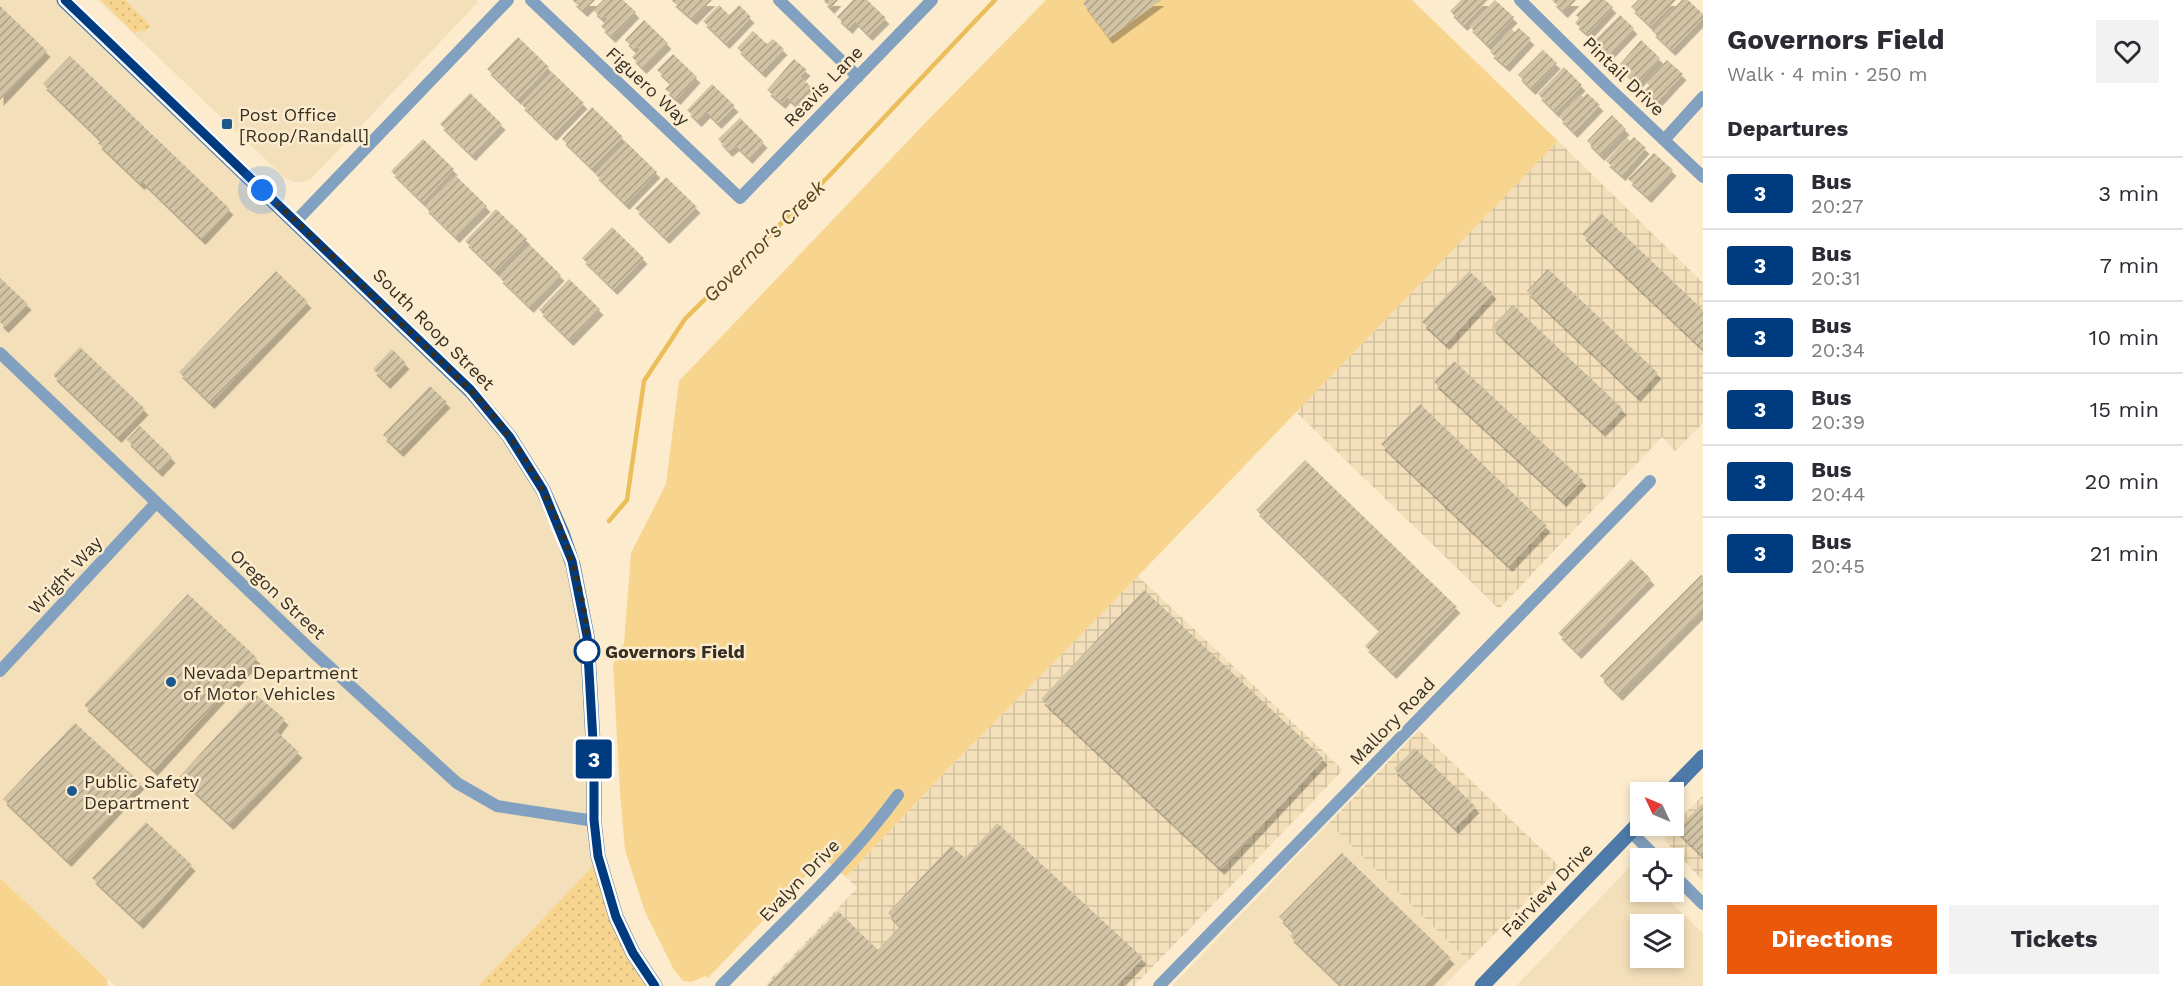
<!DOCTYPE html>
<meta charset="utf-8">
<style>
body{margin:0;font-family:"Work Sans",sans-serif;background:#f2f2f3;color:#2b2b33;height:100vh;display:flex;flex-direction:column;font-size:22px;white-space:nowrap}
*{box-sizing:border-box;margin:0}
p{font-size:20px;color:#7c7c81}
.icon{flex:none;width:33px;height:33px;fill:none;stroke:currentColor;stroke-width:2;stroke-linecap:round;stroke-linejoin:round}
.map{position:relative;flex:1;overflow:hidden}
.sheet{display:flex;flex-direction:column;background:#fff;width:480px}
.sheet>*{flex:none}
.badge{padding:0 12px;border-radius:4px;font-size:21px;line-height:39px}
.needle{width:39px;rotate:314deg}
.fabs{position:absolute;left:1630px;top:782px;display:grid;gap:12px}
.fabs a{display:grid;place-items:center;width:54px;height:54px;border-radius:0px;background:#fff;box-shadow:0 3px 9px #0003;font-size:30px}
.you{position:absolute;width:30px;height:30px;margin:-15px;border:4px solid #fff;border-radius:50%;background:#1a73e8;box-shadow:0 0 0 9px #1a73e833}
.map>.badge{position:absolute;translate:-50% -50%;box-shadow:0 0 0 3px #fff}
h2{padding:0 24px;font-size:22px;line-height:54px}
.round{display:grid;place-items:center;flex:none;width:63px;height:63px;border-radius:0px;background:#f2f2f3}
.summary{display:flex;align-items:center;justify-content:space-between;height:102px;padding:0 24px}
h1{font-size:28px;font-weight:700;line-height:45px}
.action{display:flex;gap:12px;margin-top:auto;padding:12px 24px}
.action a{flex:1;height:69px;border-radius:0px;background:#ea580c;color:#fff;font-size:24px;font-weight:700;line-height:69px;text-align:center}
.action a+a{background:#f2f2f3;color:#2b2b33}
ul{padding:0;list-style:none}
li{display:flex;align-items:center;gap:18px;height:72px;padding:0 24px;border-top:2px solid #e1e1e2}
li div{flex:1}
li b{display:block;font-size:22px}
li em{font-style:normal}
li .badge{min-width:66px;font-weight:700;text-align:center}
main{display:flex;flex:1;min-height:0}
.map>svg:first-child{display:block}
.built{fill:#f3e0ba;fill-rule:evenodd}
.industrial{fill:url(#industrial-grid)}
.grass{fill:url(#grass-dots)}
.park{fill:#f8d58e}
.lines{fill:none;stroke-linecap:round;stroke-linejoin:round}
.stream{stroke:#ecbe5b;stroke-width:4.5}
.building{fill:url(#building-hatch);filter:url(#shadow)}
.street{stroke:#82a1c0;stroke-width:12}
.secondary{stroke:#4d7aa8;stroke-width:15}
.line-casing{stroke:#fff;stroke-width:14}
.line{stroke:#003b80;stroke-width:9}
.walk{stroke:#352f23;stroke-width:6;stroke-dasharray:0 10.8}
.poi-dot{fill:#1b588e;stroke:#fceccd;stroke-width:2}
.stop-dot{fill:#fff;stroke:#003b80;stroke-width:3}
.labels{text-anchor:middle;dominant-baseline:central;stroke-width:5;stroke-linejoin:round;paint-order:stroke}
.street-label{font-size:18px;fill:#352f23;stroke:#fceccd}
.poi-label{font-size:18px;fill:#352f23;stroke:#fceccd;text-anchor:start}
.stop-label{font-size:18px;font-weight:bold;fill:#352f23;stroke:#fceccd;text-anchor:start}
.water-label{font-size:20px;font-style:italic;fill:#56431a;stroke:#fceccd}
</style>
<main>
<div class="map">
<svg width="1703" height="986" viewBox="0 0 1703 986">
<defs>
<pattern id="industrial-grid" width="8" height="8" patternUnits="userSpaceOnUse" patternTransform="scale(1.5)"><rect width="8" height="8" fill="#f3e0ba"/><path d="M0 4h8M4 0v8" fill="none" stroke="#d1c0a0"/></pattern>
<pattern id="grass-dots" width="8" height="8" patternUnits="userSpaceOnUse" patternTransform="scale(1.5)"><rect width="8" height="8" fill="#f8d58e"/><path d="M2 2h.1M6 6h.1" fill="none" stroke="#d5b77a" stroke-width="1.8" stroke-linecap="round"/></pattern>
<pattern id="building-hatch" width="6" height="6" patternUnits="userSpaceOnUse" patternTransform="scale(1.5)"><rect width="6" height="6" fill="#d3c4a5"/><path d="M-1 1l2-2M0 6l6-6M5 7l2-2" fill="none" stroke="#aca086"/></pattern>
<filter id="shadow"><feDropShadow dx="3.5" dy="6" stdDeviation="0" flood-color="#0004"/></filter>
</defs>
<rect width="100%" height="100%" fill="#fceccd"/>
<path class="built" d="M 0,0 L 68,0 L 498,423 L 569,554 L 587,651 L 599,860 L 478,986 L 115,986 L 0,878 Z
M 98,0 L 476,0 L 478,2 L 311,179 L 304,182 L 292,182 L 285,178 Z
M 1329,823 L 1468,961 L 1444,986 L 1172,986 Z
M 1629,868 L 1634,868 L 1641,874 L 1641,891 L 1659,891 L 1703,933 L 1703,986 L 1516,986 ZM 1641,924 L 1674,924 L 1674,957 L 1641,957 Z"/>
<path class="industrial" d="M 1558,141 L 1703,283 L 1703,423 L 1675,451 L 1662,437 L 1499,609 L 1296,412 Z
M 1138,576 L 1343,770 L 1134,986 L 764,986 L 857,888 L 846,877 L 946,771 Z
M 1419,730 L 1560,867 L 1468,961 L 1329,823 Z
M 1703,795 L 1703,881 L 1666,842 L 1664,835 Z"/>
<path class="grass" d="M 101,0 L 125,0 L 151,26 L 144,32 L 142,30 L 134,33 Z
M 599,860 L 606,889 L 656,986 L 478,986 Z"/>
<path class="park" d="M 1046,0 L 1412,0 L 1558,141 L 1111,604 L 946,771 L 846,877 L 823,858 L 708,978 L 705,976 L 692,982 L 683,981 L 674,970 L 645,912 L 625,850 L 620,793 L 613,664 L 624,643 L 631,553 L 666,484 L 679,381 L 929,119 Z
M 0,878 L 107,979 L 108,986 L 0,986 Z"/>
<g class="lines">
<path class="stream" d="M 609,521 L 627,500 L 644,381 L 685,319 L 827,178 L 995,0"/>
</g>
<path class="building" d="M 572,0 L 595,0 L 584,11 Z
M 603,0 L 623,0 L 636,12 L 612,37 L 601,26 L 608,19 L 605,16 L 603,19 L 593,10 Z
M 671,0 L 712,0 L 693,19 Z
M 823,0 L 838,0 L 831,8 Z
M 853,0 L 867,0 L 886,18 L 869,35 L 855,21 L 849,28 L 837,17 Z
M 1086,0 L 1161,0 L 1109,38 L 1083,3 Z
M 1461,0 L 1488,0 L 1464,25 L 1450,11 Z
M 1495,0 L 1514,17 L 1488,45 L 1469,26 Z
M 1552,0 L 1576,0 L 1564,12 Z
M 1591,0 L 1605,0 L 1613,7 L 1588,34 L 1575,23 L 1579,18 L 1576,15 Z
M 1638,0 L 1676,0 L 1651,26 L 1631,7 Z
M 1682,0 L 1688,0 L 1703,14 L 1703,18 L 1672,50 L 1652,31 Z
M 719,5 L 729,15 L 739,5 L 751,17 L 726,43 L 703,21 Z
M 0,6 L 47,51 L 0,100 Z
M 1620,15 L 1634,28 L 1609,54 L 1595,40 Z
M 644,20 L 668,43 L 643,68 L 632,57 L 640,49 L 637,46 L 634,49 L 625,40 Z
M 1519,28 L 1531,39 L 1506,66 L 1490,52 L 1511,29 L 1515,32 Z
M 753,31 L 767,44 L 773,39 L 784,49 L 762,72 L 737,48 Z
M 518,37 L 549,67 L 518,99 L 487,69 Z
M 1641,40 L 1660,58 L 1636,85 L 1627,77 L 1630,73 L 1620,64 Z
M 1543,50 L 1557,63 L 1532,89 L 1518,75 Z
M 673,54 L 697,77 L 677,99 L 665,89 L 671,83 L 657,70 Z
M 70,56 L 230,209 L 202,239 L 143,182 L 141,184 L 98,143 L 101,140 L 43,84 Z
M 794,59 L 807,70 L 800,77 L 815,90 L 800,108 L 787,97 L 782,103 L 767,90 Z
M 1667,60 L 1683,74 L 1658,101 L 1645,90 L 1649,85 L 1646,82 Z
M 1564,67 L 1582,85 L 1556,112 L 1538,94 Z
M 552,72 L 584,103 L 553,135 L 521,104 Z
M 712,84 L 735,106 L 718,123 L 707,112 L 698,121 L 687,110 Z
M 470,93 L 502,124 L 472,155 L 440,124 Z
M 1587,93 L 1600,105 L 1574,132 L 1559,117 L 1580,94 L 1583,97 Z
M 592,107 L 623,137 L 592,168 L 562,139 Z
M 1612,115 L 1626,129 L 1601,155 L 1587,141 Z
M 740,118 L 764,142 L 749,158 L 736,145 L 729,151 L 718,139 Z
M 1634,137 L 1646,148 L 1622,175 L 1606,161 L 1627,138 L 1630,141 Z
M 423,139 L 454,169 L 423,202 L 391,171 Z
M 626,142 L 657,172 L 626,204 L 595,174 Z
M 1654,153 L 1673,170 L 1648,197 L 1628,179 Z
M 455,175 L 487,206 L 456,237 L 425,207 Z
M 666,177 L 697,207 L 666,238 L 635,208 Z
M 496,209 L 527,239 L 496,271 L 465,241 Z
M 1601,213 L 1703,310 L 1703,349 L 1582,234 Z
M 612,227 L 644,258 L 614,289 L 582,258 Z
M 530,245 L 561,275 L 530,307 L 499,277 Z
M 1548,269 L 1658,373 L 1637,396 L 1527,291 Z
M 276,271 L 308,302 L 211,403 L 179,372 Z
M 1469,271 L 1493,293 L 1446,344 L 1422,322 Z
M 0,278 L 28,304 L 5,327 L 0,322 Z
M 569,279 L 600,309 L 570,340 L 539,310 Z
M 1513,305 L 1623,409 L 1602,431 L 1492,327 Z
M 80,347 L 145,409 L 118,437 L 53,375 Z
M 392,349 L 406,363 L 387,383 L 373,369 Z
M 1454,361 L 1583,480 L 1563,501 L 1434,382 Z
M 430,386 L 447,402 L 400,451 L 383,435 Z
M 1420,404 L 1547,526 L 1509,566 L 1381,444 Z
M 140,426 L 172,457 L 159,471 L 127,440 Z
M 1305,460 L 1457,607 L 1393,673 L 1365,646 L 1380,630 L 1256,510 Z
M 1631,559 L 1651,579 L 1578,653 L 1558,633 Z
M 1701,575 L 1703,576 L 1703,610 L 1619,695 L 1600,676 Z
M 1144,590 L 1324,759 L 1221,869 L 1041,699 Z
M 188,594 L 257,658 L 154,770 L 84,705 Z
M 255,694 L 285,719 L 276,731 L 299,752 L 230,824 L 179,777 Z
M 75,723 L 141,783 L 68,861 L 3,799 Z
M 1415,748 L 1476,807 L 1455,828 L 1394,769 Z
M 1703,803 L 1703,856 L 1676,830 Z
M 146,822 L 192,865 L 140,923 L 92,878 Z
M 997,823 L 1143,958 L 1116,986 L 767,986 L 838,911 L 878,950 L 900,927 L 888,913 L 951,846 L 965,858 Z
M 1342,853 L 1451,958 L 1424,986 L 1342,986 L 1290,936 L 1294,932 L 1279,917 Z"/>
<g class="lines">
<path class="street" d="M 531,0 L 740,198 L 932,0
M 779,0 L 858,77
M 1520,0 L 1607,86 L 1703,177
M 1664,140 L 1703,97
M 296,221 L 508,0
M 0,353 L 310,649 L 457,783 L 497,806 L 594,821
M 0,671 L 156,503
M 1631,832 L 1657,858
M 1674,875 L 1703,904
M 721,986 C 781,924 847,865 898,795
M 1159,986 L 1650,481"/>
<path class="secondary" d="M 64,0 L 471,391 L 509,436 L 543,490 L 562,533 L 573,565 L 587,636 L 594,759 L 594,821 L 598,856 L 616,917 L 633,953 L 655,986
M 1669,792 L 1703,757
M 1482,986 L 1641,821"/>
</g>
<g class="lines">
<g class="line-casing">
<path id="line" d="M 65,0 L 471,390 L 509,436 L 543,490 L 572,561 L 587,636 L 594,759 L 594,820 L 598,856 L 616,917 L 633,953 L 655,986"/>
</g>
<use href="#line" class="line"/>
<path class="walk" d="M 262,190 C 307,230 349,273 393,316 C 419,341 446,365 471,391 C 534,455 577,544 587,633 C 587,639 586,645 587,651"/>
</g>
<g class="poi-dot">
<rect x="221" y="118" width="12" height="12" rx="3"/>
<circle cx="171" cy="682" r="6"/>
<circle cx="72" cy="791" r="6"/>
</g>
<circle class="stop-dot" cx="587" cy="651" r="12"/>
<g class="labels">
<g class="street-label">
<text transform="translate(1624 76) rotate(44)">Pintail Drive</text>
<text transform="translate(648 86) rotate(43)">Figuero Way</text>
<text transform="translate(823 86) rotate(-46)">Reavis Lane</text>
<text transform="translate(434 329) rotate(45)">South Roop Street</text>
<text transform="translate(65 575) rotate(-47)">Wright Way</text>
<text transform="translate(278 594) rotate(43)">Oregon Street</text>
<text transform="translate(1392 721) rotate(-46)">Mallory Road</text>
<text transform="translate(799 880) rotate(-46)">Evalyn Drive</text>
<text transform="translate(1547 890) rotate(-46)">Fairview Drive</text>
</g>
<g class="poi-label">
<text x="239" y="114">Post Office<tspan x="239" dy="21">[Roop/Randall]</tspan></text>
<text x="183" y="672">Nevada Department<tspan x="183" dy="21">of Motor Vehicles</tspan></text>
<text x="84" y="781">Public Safety<tspan x="84" dy="21">Department</tspan></text>
</g>
<g class="stop-label">
<text x="605" y="651">Governors Field</text>
</g>
<g class="water-label">
<text transform="translate(764 241) rotate(-45)">Governor's Creek</text>
</g>
</g>
</svg>
<div class="fabs">
<a><svg class="needle" viewBox="-14 -14 28 28"><path d="M0-13l5 13h-10z" fill="#e53935"/><path d="M0 13l5-13h-10z" fill="#7c7c81"/></svg></a>
<a><svg class="icon" aria-label="locate" viewBox="0 0 24 24"><circle cx="12" cy="12" r="6"/><path d="M12 2v4M12 18v4M2 12h4M18 12h4"/></svg></a>
<a><svg class="icon" aria-label="layers" viewBox="0 0 24 24"><path d="M12 4l9 5-9 5-9-5zM3 14l9 5 9-5"/></svg></a>
</div>
<div class="you" style="left:262px;top:190px"></div>
<b class="badge" style="left:594px;top:759px;background:#003b80;color:#fff">3</b>
</div>
<section class="sheet">
<div class="summary"><div><h1>Governors Field</h1><p>Walk · 4 min · 250 m</p></div><a class="round"><svg class="icon" aria-label="heart" viewBox="0 0 24 24"><path d="M12 20l-8-8c-3-5 5-10 8-4 3-6 11-1 8 4z"/></svg></a></div>
<h2>Departures</h2>
<ul>
<li><span class="badge" style="background:#003b80;color:#fff">3</span><div><b>Bus</b><p>20:27</p></div><em>3 min</em></li>
<li><span class="badge" style="background:#003b80;color:#fff">3</span><div><b>Bus</b><p>20:31</p></div><em>7 min</em></li>
<li><span class="badge" style="background:#003b80;color:#fff">3</span><div><b>Bus</b><p>20:34</p></div><em>10 min</em></li>
<li><span class="badge" style="background:#003b80;color:#fff">3</span><div><b>Bus</b><p>20:39</p></div><em>15 min</em></li>
<li><span class="badge" style="background:#003b80;color:#fff">3</span><div><b>Bus</b><p>20:44</p></div><em>20 min</em></li>
<li><span class="badge" style="background:#003b80;color:#fff">3</span><div><b>Bus</b><p>20:45</p></div><em>21 min</em></li>
</ul>
<div class="action"><a>Directions</a><a>Tickets</a></div>
</section>
</main>
